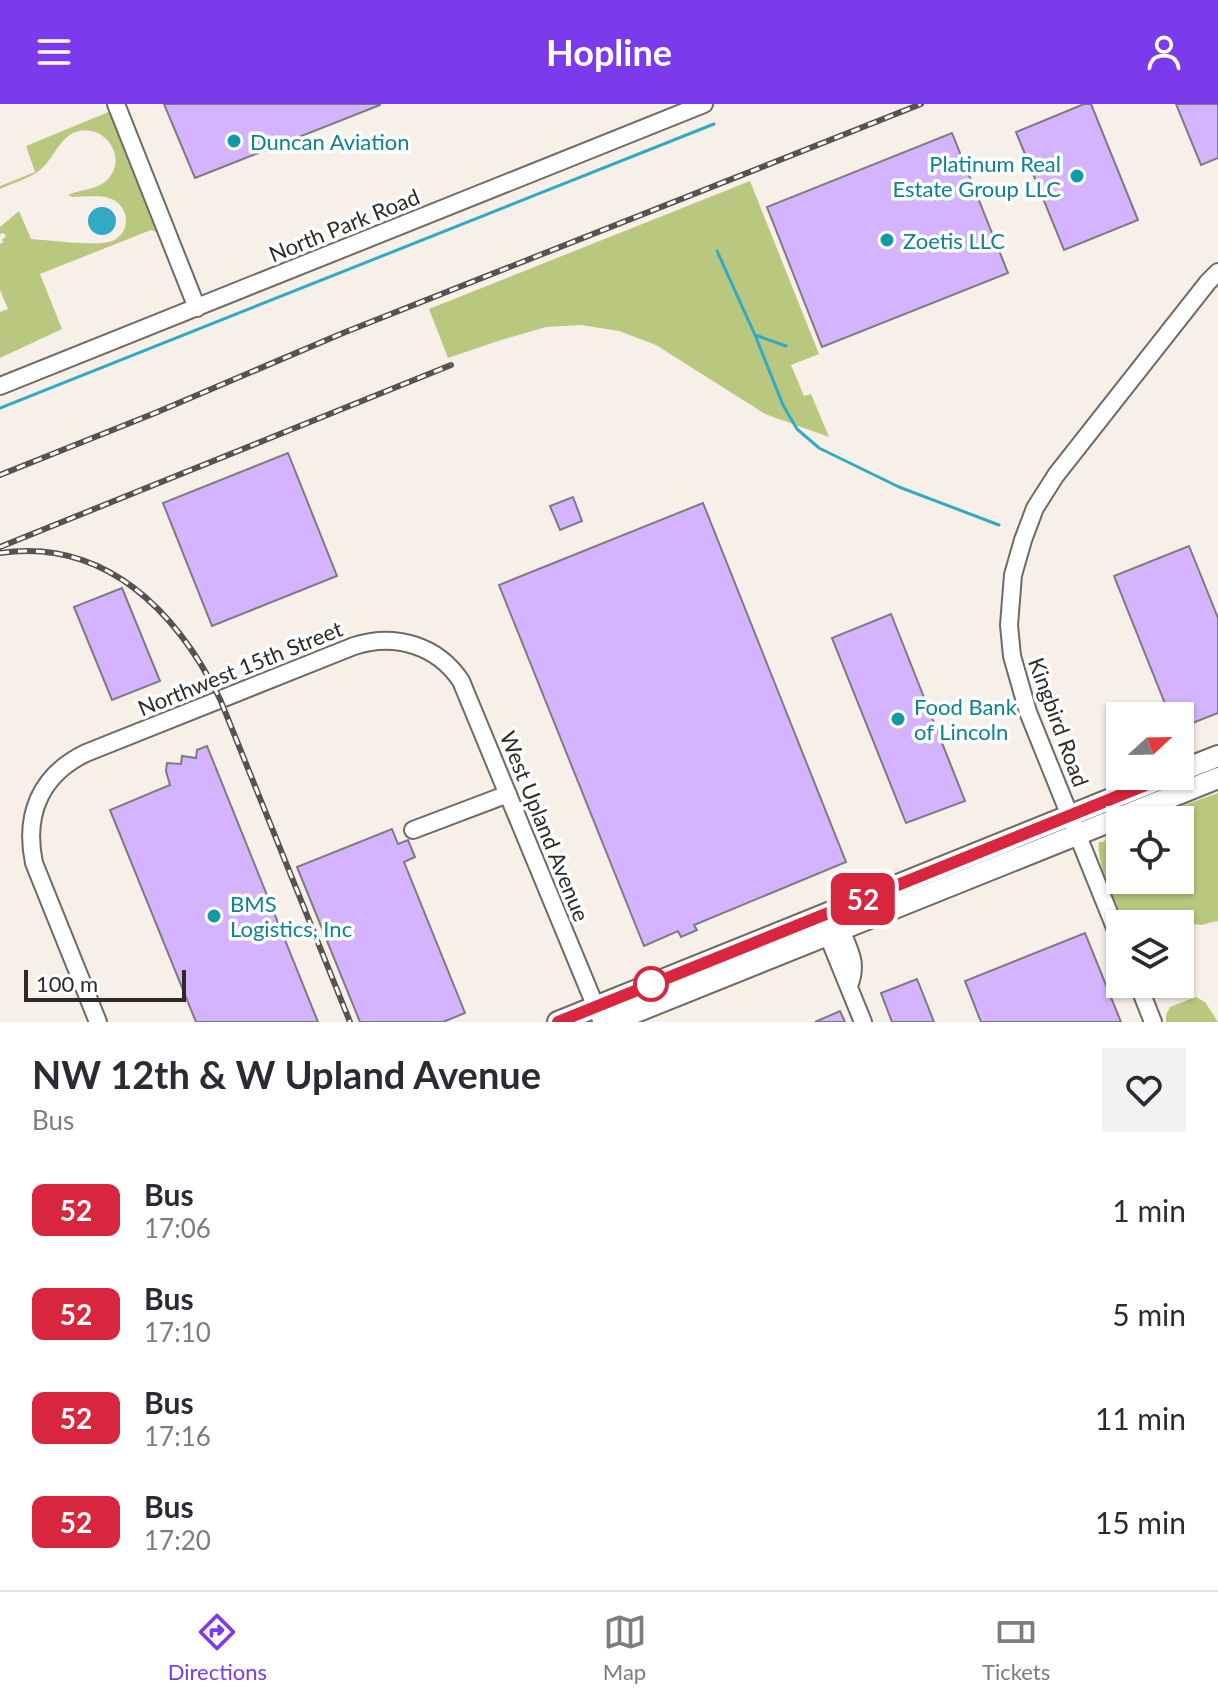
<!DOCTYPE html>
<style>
body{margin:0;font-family:Lato,sans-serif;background:#f2f2f3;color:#2b2b33;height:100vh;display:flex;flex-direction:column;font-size:30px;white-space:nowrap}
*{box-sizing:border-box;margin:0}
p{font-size:26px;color:#7c7c81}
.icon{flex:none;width:44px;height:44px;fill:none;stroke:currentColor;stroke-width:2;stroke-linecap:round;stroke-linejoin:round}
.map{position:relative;height:918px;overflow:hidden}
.drawer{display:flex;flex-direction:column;background:#fff;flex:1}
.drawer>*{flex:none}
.badge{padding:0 16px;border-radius:12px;font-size:28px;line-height:52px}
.needle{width:52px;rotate:68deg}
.tools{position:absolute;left:1106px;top:598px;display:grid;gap:16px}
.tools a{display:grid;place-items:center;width:88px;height:88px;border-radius:0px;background:#fff;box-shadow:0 2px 6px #0004;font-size:40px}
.scale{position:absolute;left:24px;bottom:20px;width:162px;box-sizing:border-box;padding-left:8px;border:4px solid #2d2a28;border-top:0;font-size:22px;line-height:28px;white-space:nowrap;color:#2d2a28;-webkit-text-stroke:6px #fff;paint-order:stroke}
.map>.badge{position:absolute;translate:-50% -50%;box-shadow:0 0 0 4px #fff}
.round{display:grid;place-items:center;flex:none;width:84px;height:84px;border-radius:0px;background:#f2f2f3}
.headline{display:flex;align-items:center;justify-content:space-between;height:136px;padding:0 32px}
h1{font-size:38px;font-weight:700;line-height:60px}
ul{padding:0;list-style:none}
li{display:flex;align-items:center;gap:24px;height:104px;padding:0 32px}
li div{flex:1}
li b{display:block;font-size:30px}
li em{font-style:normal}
li .badge{min-width:88px;font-weight:700;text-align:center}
header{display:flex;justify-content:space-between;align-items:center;height:104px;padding:0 32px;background:#7c3aed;color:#fff;font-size:36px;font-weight:700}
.menu{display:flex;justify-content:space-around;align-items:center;height:112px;border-top:2px solid #e1e1e2;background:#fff;font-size:22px;color:#7c7c81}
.menu a{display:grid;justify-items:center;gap:4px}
.menu .on{color:#7c3aed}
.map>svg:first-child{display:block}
.green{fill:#b9c87e}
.water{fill:#32aac5}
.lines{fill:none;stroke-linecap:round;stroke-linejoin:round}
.stream{stroke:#32aac5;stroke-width:3}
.building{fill:#d5b4ff;stroke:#7d7a81;stroke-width:2}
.minor-casing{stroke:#706a65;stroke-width:20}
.major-casing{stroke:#706a65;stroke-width:24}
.minor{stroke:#fff;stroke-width:16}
.major{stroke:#fff;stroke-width:20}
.rail-casing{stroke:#56524f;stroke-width:6}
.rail{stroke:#fff;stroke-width:3;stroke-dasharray:9;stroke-linecap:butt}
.line-casing{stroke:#fff;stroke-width:18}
.line{stroke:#d7263d;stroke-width:12}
.culture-dot{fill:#0f9aa8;stroke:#fff;stroke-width:3}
.stop-dot{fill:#fff;stroke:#d7263d;stroke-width:4}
.labels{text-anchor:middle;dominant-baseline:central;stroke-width:7;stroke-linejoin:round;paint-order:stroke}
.culture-label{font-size:22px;fill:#0d838f;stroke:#fff;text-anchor:start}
.street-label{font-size:22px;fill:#2d2a28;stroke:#fff}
</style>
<header><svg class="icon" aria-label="menu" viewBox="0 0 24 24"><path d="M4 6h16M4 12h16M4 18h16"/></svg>Hopline<svg class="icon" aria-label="person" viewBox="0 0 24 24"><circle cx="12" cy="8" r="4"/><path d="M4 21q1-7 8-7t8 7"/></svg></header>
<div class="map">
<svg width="1218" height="918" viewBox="0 0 1218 918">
<rect width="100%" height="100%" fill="#f7f0e9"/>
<path class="green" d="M 111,7 L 161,130 L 151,126 L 40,170 L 62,225 L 0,254 L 0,208 L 8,205 L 0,186 L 0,140 L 3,138 L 2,135 L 6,133 L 4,129 L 0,130 L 0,123 L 19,107 L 31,135 C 49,136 98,143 112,137 C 133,128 129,100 109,94 C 98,91 83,93 72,93 L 68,91 C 81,85 98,86 108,75 C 128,53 105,21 79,27 C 60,31 54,55 40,66 C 28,75 13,79 0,85 L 0,82 L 35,68 L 26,42 Z
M 750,77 L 819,250 L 791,261 L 804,292 L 811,290 L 829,333 L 765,310 L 656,241 L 619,227 L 581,221 L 546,223 L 501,236 L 448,254 L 429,205 Z
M 1218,689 L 1218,818 L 1217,817 L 1201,821 L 1185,819 L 1182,815 L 1172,820 L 1125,820 C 1116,797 1096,762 1099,738 L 1103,738 L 1120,725 L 1120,776 L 1180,776 L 1180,716 L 1142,716 Z
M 1196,893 L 1205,898 L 1218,918 L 1166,918 L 1166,911 L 1170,903 Z"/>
<path class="water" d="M88 117a14 14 0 1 1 28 0a14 14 0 1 1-28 0Z"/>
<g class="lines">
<path class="stream" d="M 717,147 L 755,231 L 783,301 L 797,325 L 819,344 L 899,383 L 999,421
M 755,231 L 786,242
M 0,304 L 714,20"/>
</g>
<path class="building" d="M 164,0 L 380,0 L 380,1 L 195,74 Z
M 1084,0 L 1091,0 L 1138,116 L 1064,146 L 1016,28 Z
M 1176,0 L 1218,0 L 1218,54 L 1201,61 Z
M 952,29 L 1008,169 L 822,243 L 767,103 Z
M 288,349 L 337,472 L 212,522 L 163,399 Z
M 573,393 L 582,417 L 560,426 L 550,402 Z
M 703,399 L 846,758 L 694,821 L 697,826 L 681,833 L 678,827 L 644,842 L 499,481 Z
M 1189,442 L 1218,514 L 1218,609 L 1180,624 L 1180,612 L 1170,612 L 1114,472 Z
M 122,484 L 160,577 L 112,596 L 74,503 Z
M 891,510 L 965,697 L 906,719 L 832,534 Z
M 207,642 L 318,918 L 196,918 L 110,706 L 170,681 L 166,667 L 167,659 L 181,660 L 182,652 L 196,654 L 197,646 Z
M 392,725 L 398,740 L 408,736 L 415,753 L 404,758 L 465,909 L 443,918 L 360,918 L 297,763 Z
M 1085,829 L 1121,918 L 981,918 L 965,877 Z
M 917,875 L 934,918 L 892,918 L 881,889 Z
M 840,907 L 845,918 L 815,918 Z"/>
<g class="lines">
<g class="minor-casing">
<path id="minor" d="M 116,0 L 197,204
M 0,282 L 704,0
M 413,726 L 508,690
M 841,826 C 850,848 858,859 849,882
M 828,832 L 863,918
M 1120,836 L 1028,608 L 1012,552 L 1009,521 L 1013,471 L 1023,436 L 1035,404 L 1056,371 L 1208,178 L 1218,168
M 1138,880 L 1153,918
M 98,918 L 34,759 C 24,711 40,671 86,649 L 354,542 C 395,529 437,541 461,577 L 602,918"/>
</g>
<g class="major-casing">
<path id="major" d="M 1180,667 L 1218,652
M 558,918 L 1168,672
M 611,918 L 1218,674"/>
</g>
<use href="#minor" class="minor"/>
<use href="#major" class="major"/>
<g class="rail-casing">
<path id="rail" d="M 0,371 L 155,309 L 343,229 L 921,0
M 0,443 L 451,261
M 0,449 C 106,434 177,508 220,595 L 350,918"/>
</g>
<use href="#rail" class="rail"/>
</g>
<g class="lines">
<g class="line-casing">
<path id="line" d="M 558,918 L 1168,672"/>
</g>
<use href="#line" class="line"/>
</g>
<g class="culture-dot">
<circle cx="234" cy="37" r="8"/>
<circle cx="1077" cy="72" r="8"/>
<circle cx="887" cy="136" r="8"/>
<circle cx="898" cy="615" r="8"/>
<circle cx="214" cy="812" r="8"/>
</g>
<circle class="stop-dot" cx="651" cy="880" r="16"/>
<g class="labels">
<g class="culture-label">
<text x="250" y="37">Duncan Aviation</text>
<text x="1061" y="59" text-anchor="end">Platinum Real<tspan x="1061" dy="25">Estate Group LLC</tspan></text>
<text x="903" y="136">Zoetis LLC</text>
<text x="914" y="602">Food Bank<tspan x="914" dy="25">of Lincoln</tspan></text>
<text x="230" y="799">BMS<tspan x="230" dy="25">Logistics, Inc</tspan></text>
</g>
<g class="street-label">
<text transform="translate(344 121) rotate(-22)">North Park Road</text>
<text transform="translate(240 564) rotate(-22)">Northwest 15th Street</text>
<text transform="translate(1059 618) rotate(70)">Kingbird Road</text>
<text transform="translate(545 722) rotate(68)">West Upland Avenue</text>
</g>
</g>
</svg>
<div class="tools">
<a><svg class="needle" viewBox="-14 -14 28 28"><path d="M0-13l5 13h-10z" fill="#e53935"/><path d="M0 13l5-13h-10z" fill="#7c7c81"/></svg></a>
<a><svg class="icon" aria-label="locate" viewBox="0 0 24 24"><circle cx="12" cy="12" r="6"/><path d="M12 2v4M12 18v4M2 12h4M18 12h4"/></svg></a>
<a><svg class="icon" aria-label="layers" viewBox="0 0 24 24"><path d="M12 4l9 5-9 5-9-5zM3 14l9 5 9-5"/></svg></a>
</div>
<div class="scale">100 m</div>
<b class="badge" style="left:863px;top:795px;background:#d7263d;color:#fff">52</b>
</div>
<section class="drawer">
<div class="headline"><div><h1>NW 12th &amp; W Upland Avenue</h1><p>Bus</p></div><a class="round"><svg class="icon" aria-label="heart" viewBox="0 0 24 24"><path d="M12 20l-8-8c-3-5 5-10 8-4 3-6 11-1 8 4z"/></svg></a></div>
<ul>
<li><span class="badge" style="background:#d7263d;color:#fff">52</span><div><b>Bus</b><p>17:06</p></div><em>1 min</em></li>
<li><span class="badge" style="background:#d7263d;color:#fff">52</span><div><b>Bus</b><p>17:10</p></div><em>5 min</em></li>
<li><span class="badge" style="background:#d7263d;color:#fff">52</span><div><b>Bus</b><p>17:16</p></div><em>11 min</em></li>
<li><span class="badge" style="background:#d7263d;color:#fff">52</span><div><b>Bus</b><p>17:20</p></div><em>15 min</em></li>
</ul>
</section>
<nav class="menu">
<a class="on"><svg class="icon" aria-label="directions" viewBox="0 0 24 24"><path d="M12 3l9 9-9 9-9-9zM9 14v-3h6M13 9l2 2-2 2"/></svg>Directions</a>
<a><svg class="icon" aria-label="map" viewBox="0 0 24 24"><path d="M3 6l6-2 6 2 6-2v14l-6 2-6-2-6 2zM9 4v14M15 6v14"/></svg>Map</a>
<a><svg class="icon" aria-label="tickets" viewBox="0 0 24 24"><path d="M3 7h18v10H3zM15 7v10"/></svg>Tickets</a>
</nav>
